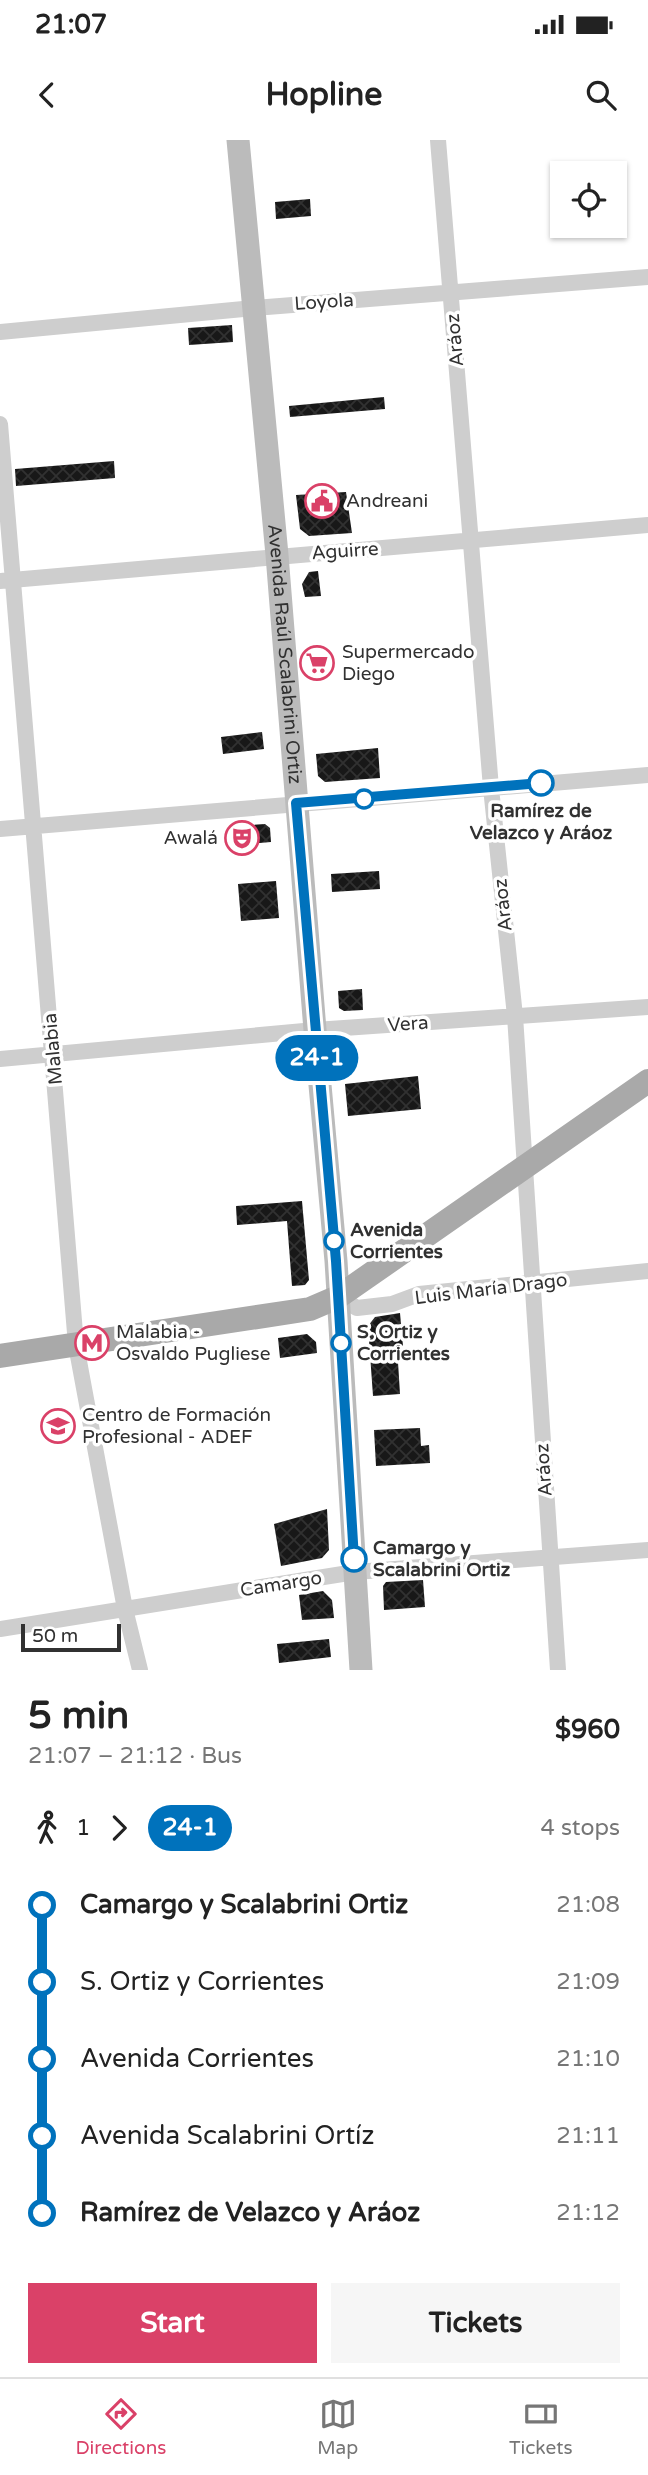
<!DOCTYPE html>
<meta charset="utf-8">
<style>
body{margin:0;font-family:"Varela Round",sans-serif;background:#f6f6f6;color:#222;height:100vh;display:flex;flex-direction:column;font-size:26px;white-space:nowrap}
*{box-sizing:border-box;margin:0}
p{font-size:23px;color:#767676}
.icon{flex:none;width:38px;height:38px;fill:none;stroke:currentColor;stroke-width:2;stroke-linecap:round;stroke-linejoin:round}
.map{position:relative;height:1530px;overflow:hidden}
.sheet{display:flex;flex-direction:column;background:#fff;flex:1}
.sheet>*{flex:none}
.badge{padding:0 14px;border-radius:23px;font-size:24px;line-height:46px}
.buttons{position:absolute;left:550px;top:21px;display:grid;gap:14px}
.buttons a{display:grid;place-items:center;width:77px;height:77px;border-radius:0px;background:#fff;box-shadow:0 2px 5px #0004;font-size:35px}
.scale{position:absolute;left:21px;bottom:18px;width:100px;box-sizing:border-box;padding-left:7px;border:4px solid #313131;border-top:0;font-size:19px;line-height:24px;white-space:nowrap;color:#313131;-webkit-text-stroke:5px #fff;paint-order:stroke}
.map>.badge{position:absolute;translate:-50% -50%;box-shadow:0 0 0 4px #fff}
.legs{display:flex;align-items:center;gap:10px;height:77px;padding:0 28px;font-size:23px}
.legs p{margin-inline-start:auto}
.headline{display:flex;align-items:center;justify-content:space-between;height:119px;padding:0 28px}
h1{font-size:38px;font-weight:700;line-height:52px}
.cta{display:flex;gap:14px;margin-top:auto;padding:14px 28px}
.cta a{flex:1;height:80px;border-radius:0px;background:#da4168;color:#fff;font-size:28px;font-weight:700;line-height:80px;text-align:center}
.cta a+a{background:#f6f6f6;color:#222}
ul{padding:0 28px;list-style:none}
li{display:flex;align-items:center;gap:24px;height:77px;font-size:26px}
li i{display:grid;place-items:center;width:10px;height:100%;margin:0 9px;background:currentColor}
li i::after{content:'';width:18px;height:18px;margin:-9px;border:5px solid;border-radius:50%;background:#fff}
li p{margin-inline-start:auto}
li:first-child i{background:linear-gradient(#0000 50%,currentColor 0)}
li:last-child i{background:linear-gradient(currentColor 50%,#0000 0)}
.status{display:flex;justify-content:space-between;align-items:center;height:49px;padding:0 35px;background:#fff;direction:ltr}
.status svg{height:19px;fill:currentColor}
header{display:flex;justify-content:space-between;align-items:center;height:91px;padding:0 28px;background:#fff;font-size:32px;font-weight:700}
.tabs{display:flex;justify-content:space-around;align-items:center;height:98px;border-top:2px solid #e0e0e0;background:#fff;font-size:19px;color:#767676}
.tabs a{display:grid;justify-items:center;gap:4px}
.tabs .active{color:#da4168}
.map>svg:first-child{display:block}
.building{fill:url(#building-cross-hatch)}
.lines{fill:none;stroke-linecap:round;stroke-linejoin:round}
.street{stroke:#cecece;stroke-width:16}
.secondary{stroke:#bbb;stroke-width:23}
.primary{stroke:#a9a9a9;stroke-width:24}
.line-1-casing{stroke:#fff;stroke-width:16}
.line-1{stroke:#0072bc;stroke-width:10}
.stop-1-dot{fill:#fff;stroke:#0072bc;stroke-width:3.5}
.labels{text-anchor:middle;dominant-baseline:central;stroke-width:7;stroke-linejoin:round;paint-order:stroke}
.street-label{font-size:19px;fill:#313131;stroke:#fff}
.poi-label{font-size:19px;fill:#313131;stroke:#fff;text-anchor:start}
.stop-label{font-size:19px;font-weight:bold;fill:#313131;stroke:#fff;text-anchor:start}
</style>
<div class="status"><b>21:07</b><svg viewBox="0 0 49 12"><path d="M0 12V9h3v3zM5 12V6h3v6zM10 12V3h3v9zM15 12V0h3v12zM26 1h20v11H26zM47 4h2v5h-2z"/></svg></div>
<header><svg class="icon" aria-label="back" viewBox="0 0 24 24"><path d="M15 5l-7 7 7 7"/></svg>Hopline<svg class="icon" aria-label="search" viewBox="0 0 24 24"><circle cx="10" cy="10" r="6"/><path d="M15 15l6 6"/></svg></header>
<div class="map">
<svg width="648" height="1530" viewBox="0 0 648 1530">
<defs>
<pattern id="building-cross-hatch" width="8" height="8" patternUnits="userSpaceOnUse" patternTransform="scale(1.75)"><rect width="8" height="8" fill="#181818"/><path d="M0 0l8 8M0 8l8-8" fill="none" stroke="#313131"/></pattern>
</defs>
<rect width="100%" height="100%" fill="#fff"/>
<path class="building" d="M 310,59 L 311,76 L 276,79 L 275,62 Z
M 232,185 L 233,202 L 189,205 L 188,188 Z
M 384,257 L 385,269 L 290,277 L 289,266 Z
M 114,321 L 115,338 L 16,346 L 15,329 Z
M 346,352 L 352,393 L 309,396 L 300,389 L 296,355 Z
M 318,431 L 321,456 L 305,457 L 302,444 L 309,432 Z
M 262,592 L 264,609 L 223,614 L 221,597 Z
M 378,608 L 380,638 L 325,642 L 318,636 L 316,614 Z
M 265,684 L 270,688 L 271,702 L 239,705 L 238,686 Z
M 379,731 L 380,749 L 332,752 L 331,734 Z
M 276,741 L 279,778 L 241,781 L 238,744 Z
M 362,849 L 363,870 L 344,871 L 339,868 L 338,851 Z
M 418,936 L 421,969 L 348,976 L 345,944 Z
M 302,1061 L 309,1140 L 305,1145 L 292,1146 L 287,1081 L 237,1085 L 236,1066 Z
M 400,1173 L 403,1206 L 397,1206 L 400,1254 L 373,1256 L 368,1186 L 375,1177 Z
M 307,1194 L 316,1202 L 317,1213 L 280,1218 L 278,1198 Z
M 420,1288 L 421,1306 L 429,1305 L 430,1323 L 376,1326 L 374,1290 Z
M 327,1369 L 329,1410 L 322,1418 L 281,1426 L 274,1384 Z
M 423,1440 L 425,1467 L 384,1470 L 383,1446 L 386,1442 Z
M 323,1451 L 332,1460 L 334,1478 L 302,1480 L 299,1455 Z
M 329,1499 L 331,1517 L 279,1523 L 277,1504 Z"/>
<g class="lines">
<path class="street" d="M 438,0 L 491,648 L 515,876 L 558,1530
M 0,192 L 254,168 L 648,137
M 0,284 L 76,1205 L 125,1469 L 140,1530
M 0,441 L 648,385
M 0,689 L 648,635
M 0,919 L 315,890 L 648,867
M 338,1157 L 357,1168 L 392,1164 L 419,1154 L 648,1131
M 0,1489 L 355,1432 L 648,1410"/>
<path class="secondary" id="s1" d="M 238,0 L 277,415 L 315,890 L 336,1121 L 361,1530"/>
<path class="primary" d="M 0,1216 L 310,1169 L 338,1157 L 648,941"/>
</g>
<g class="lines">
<g class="line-1-casing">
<path id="line-1" d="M 354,1419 L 336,1121 L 296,663 L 541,643"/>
</g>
<use href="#line-1" class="line-1"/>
</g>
<defs>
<g id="civic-ring" transform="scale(1.75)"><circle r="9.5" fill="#fff" stroke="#da4168" stroke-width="1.5"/><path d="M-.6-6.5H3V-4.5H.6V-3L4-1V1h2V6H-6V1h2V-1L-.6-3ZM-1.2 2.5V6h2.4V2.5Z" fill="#da4168"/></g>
<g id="supermarket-ring" transform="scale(1.75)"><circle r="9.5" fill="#fff" stroke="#da4168" stroke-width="1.5"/><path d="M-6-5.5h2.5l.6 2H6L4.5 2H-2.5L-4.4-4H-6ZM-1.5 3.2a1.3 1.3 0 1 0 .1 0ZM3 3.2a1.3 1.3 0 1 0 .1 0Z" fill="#da4168"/></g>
<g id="theatre-ring" transform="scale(1.75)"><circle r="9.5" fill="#fff" stroke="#da4168" stroke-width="1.5"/><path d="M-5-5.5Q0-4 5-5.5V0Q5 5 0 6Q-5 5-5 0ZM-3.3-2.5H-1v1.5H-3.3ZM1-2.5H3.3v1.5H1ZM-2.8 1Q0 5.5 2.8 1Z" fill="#da4168"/></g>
<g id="metro-ring" transform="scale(1.75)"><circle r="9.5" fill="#fff" stroke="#da4168" stroke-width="1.5"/><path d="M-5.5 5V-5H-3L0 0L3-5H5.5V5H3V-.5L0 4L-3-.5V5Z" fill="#da4168"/></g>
<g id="school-ring" transform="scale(1.75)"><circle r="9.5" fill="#fff" stroke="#da4168" stroke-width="1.5"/><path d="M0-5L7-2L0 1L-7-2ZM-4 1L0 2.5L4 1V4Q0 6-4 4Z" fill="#da4168"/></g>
</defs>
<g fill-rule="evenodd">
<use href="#civic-ring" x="322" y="361"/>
<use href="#supermarket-ring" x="317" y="523"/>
<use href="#theatre-ring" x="242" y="698"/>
<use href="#metro-ring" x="92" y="1203"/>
<use href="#school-ring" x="58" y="1286"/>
</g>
<g class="stop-1-dot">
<circle cx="541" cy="643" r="12"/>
<circle cx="364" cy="659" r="9"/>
<circle cx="334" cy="1101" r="9"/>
<circle cx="341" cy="1203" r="9"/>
<circle cx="354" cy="1419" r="12"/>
</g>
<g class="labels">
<g class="street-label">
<text transform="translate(324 162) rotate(-4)">Loyola</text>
<text transform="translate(455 200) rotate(-95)">Aráoz</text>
<text transform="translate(345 411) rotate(-4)">Aguirre</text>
<text stroke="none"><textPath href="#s1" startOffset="516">Avenida Raúl Scalabrini Ortiz</textPath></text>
<text transform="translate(503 765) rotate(-96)">Aráoz</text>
<text transform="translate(408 884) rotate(-4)">Vera</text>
<text transform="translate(53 909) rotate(-95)">Malabia</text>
<text transform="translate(491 1149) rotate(-7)">Luis María Drago</text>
<text transform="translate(544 1330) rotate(-94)">Aráoz</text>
<text transform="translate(281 1444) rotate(-9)">Camargo</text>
</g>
<g class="poi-label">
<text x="346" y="361">Andreani</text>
<text x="342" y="512">Supermercado<tspan x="342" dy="22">Diego</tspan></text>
<text x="218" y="698" text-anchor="end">Awalá</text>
<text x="116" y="1192">Malabia -<tspan x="116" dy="22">Osvaldo Pugliese</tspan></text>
<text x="82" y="1275">Centro de Formación<tspan x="82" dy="22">Profesional - ADEF</tspan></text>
</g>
<g class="stop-label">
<text x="541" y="671" text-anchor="middle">Ramírez de<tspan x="541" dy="22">Velazco y Aráoz</tspan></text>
<text x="350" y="1090">Avenida<tspan x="350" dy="22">Corrientes</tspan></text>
<text x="357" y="1192">S. Ortiz y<tspan x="357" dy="22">Corrientes</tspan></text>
<text x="373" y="1408">Camargo y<tspan x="373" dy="22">Scalabrini Ortiz</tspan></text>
</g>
</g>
</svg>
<div class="buttons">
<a><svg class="icon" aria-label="locate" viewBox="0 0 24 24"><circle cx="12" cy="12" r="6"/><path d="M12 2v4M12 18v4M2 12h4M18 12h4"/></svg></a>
</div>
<div class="scale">50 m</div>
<b class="badge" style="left:317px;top:918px;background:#0072bc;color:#fff">24-1</b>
</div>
<section class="sheet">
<div class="headline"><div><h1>5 min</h1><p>21:07 – 21:12 · Bus</p></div><b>$960</b></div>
<div class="legs"><svg class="icon" aria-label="walk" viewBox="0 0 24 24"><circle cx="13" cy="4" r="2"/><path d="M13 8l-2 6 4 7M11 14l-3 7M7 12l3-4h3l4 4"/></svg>1<svg class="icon" aria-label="forward" viewBox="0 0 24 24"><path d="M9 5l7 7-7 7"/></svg><b class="badge" style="background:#0072bc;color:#fff">24-1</b><p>4 stops</p></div>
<ul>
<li><i style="color:#0072bc"></i><b>Camargo y Scalabrini Ortiz</b><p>21:08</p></li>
<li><i style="color:#0072bc"></i><span>S. Ortiz y Corrientes</span><p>21:09</p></li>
<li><i style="color:#0072bc"></i><span>Avenida Corrientes</span><p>21:10</p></li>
<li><i style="color:#0072bc"></i><span>Avenida Scalabrini Ortíz</span><p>21:11</p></li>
<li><i style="color:#0072bc"></i><b>Ramírez de Velazco y Aráoz</b><p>21:12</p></li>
</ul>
<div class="cta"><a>Start</a><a>Tickets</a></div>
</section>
<nav class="tabs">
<a class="active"><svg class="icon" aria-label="directions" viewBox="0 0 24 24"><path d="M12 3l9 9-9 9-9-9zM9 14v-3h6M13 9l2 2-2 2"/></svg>Directions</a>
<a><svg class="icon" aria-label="map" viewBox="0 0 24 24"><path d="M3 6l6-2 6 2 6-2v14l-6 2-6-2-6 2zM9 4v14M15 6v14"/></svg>Map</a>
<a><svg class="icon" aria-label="tickets" viewBox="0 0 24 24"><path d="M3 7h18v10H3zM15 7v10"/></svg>Tickets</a>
</nav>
